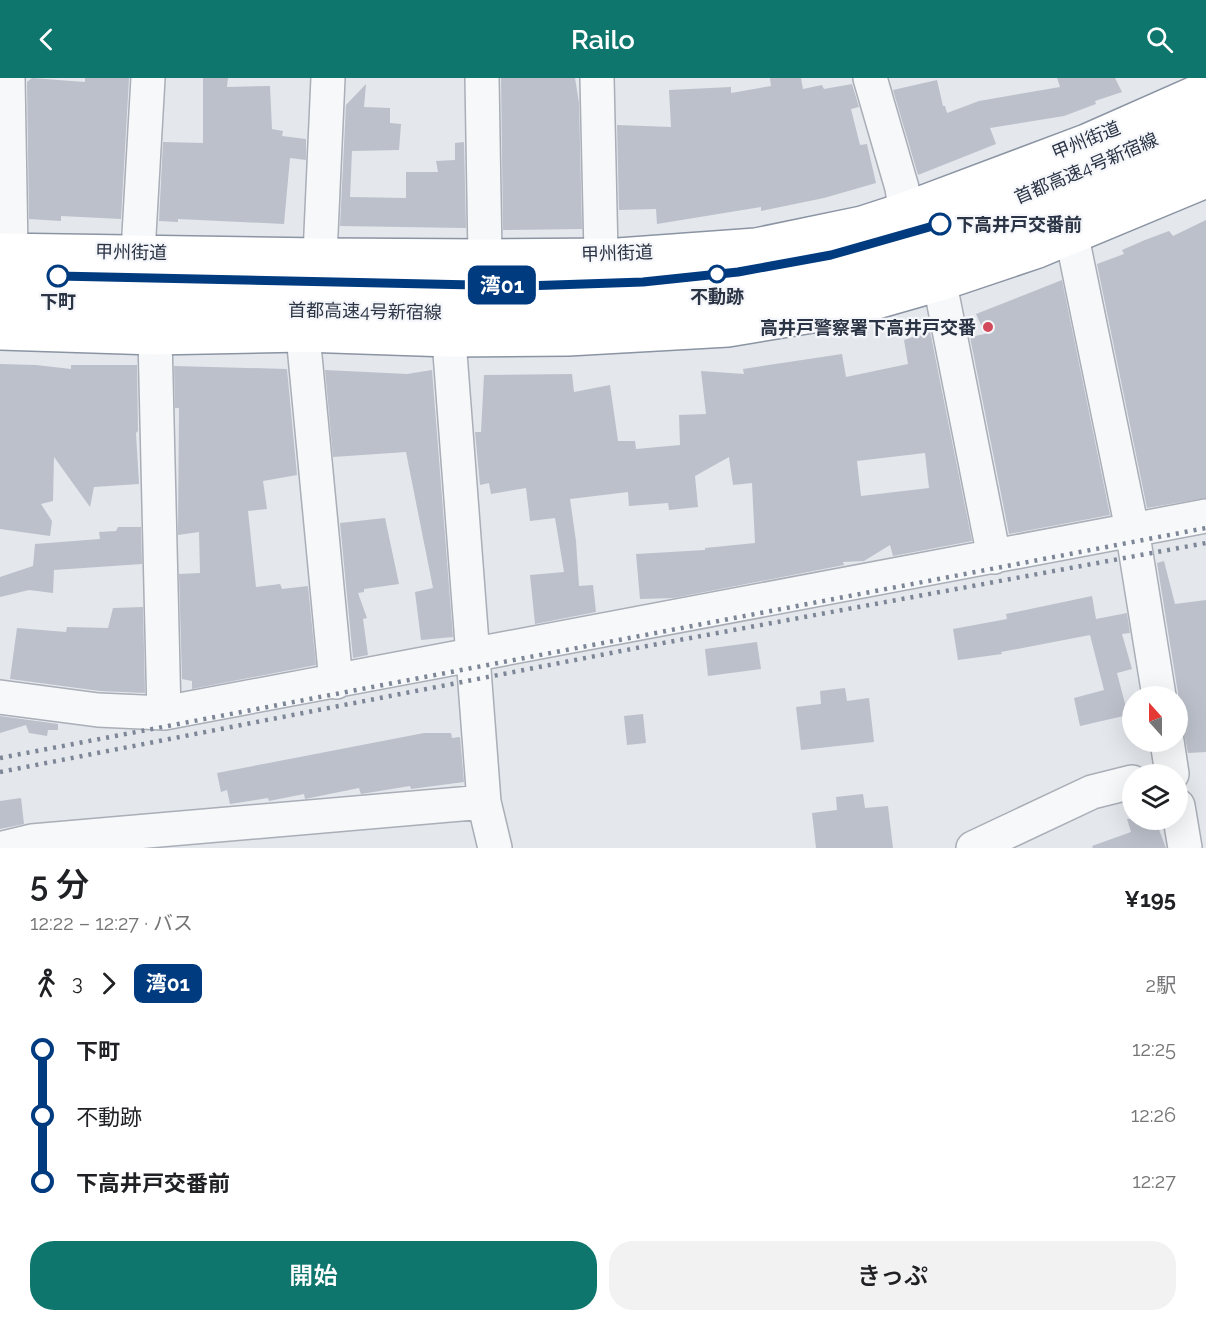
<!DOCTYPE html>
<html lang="ja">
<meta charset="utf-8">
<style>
body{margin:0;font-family:Raleway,"Noto Sans JP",sans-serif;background:#f2f2f2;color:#202124;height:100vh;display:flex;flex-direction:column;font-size:22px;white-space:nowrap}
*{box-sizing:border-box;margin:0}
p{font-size:20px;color:#757577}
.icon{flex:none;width:33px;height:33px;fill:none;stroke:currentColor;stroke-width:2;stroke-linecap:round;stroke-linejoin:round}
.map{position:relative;height:770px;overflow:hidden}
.side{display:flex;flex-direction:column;background:#fff;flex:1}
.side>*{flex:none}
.badge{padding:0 12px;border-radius:9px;font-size:21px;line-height:39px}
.needle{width:39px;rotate:339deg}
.buttons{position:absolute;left:1122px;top:608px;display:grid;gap:12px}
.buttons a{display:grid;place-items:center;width:66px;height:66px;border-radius:50%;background:#fff;box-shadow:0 6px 24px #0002;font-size:30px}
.map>.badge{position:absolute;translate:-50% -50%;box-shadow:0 0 0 3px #fff}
.legs{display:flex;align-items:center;gap:9px;height:66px;padding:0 30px;font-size:20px}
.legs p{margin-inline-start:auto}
.head{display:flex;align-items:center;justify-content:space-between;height:102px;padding:0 30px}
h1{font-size:33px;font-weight:600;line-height:45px}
.cta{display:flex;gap:12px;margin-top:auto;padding:12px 30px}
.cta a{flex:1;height:69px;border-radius:24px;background:#0f766e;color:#fff;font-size:24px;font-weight:600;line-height:69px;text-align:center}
.cta a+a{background:#f2f2f2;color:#202124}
ul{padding:0 30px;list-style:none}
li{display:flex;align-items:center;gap:21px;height:66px;font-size:22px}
li i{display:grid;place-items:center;width:9px;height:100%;margin:0 8px;background:currentColor}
li i::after{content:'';width:15px;height:15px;margin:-8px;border:4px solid;border-radius:50%;background:#fff}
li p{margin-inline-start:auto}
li:first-child i{background:linear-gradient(#0000 50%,currentColor 0)}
li:last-child i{background:linear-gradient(currentColor 50%,#0000 0)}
header{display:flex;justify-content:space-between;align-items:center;height:78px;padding:0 30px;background:#0f766e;color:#fff;font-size:27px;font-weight:600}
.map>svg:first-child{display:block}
.building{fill:#bbc0ca;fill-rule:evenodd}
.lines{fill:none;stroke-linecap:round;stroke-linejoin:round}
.minor-casing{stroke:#a9aeb7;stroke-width:36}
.highway-casing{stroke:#8b94a3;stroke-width:36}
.minor{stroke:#f7f8fa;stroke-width:33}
.highway{stroke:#fff;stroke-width:33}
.rail{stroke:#7d8696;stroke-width:4.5;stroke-dasharray:3 6;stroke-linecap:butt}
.line-1-casing{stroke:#fff;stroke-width:14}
.line-1{stroke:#003b80;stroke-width:9}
.stop-1-dot{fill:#fff;stroke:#003b80;stroke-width:3}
.poi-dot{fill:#d1495b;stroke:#f4f6f9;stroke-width:2}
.labels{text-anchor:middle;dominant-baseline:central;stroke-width:4.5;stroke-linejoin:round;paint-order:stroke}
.street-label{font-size:18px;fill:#2b3445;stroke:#f4f6f9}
.stop-label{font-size:18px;font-weight:bold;fill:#2b3445;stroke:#f4f6f9}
.poi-label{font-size:18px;font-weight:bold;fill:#2b3445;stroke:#f4f6f9;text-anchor:end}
</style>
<header><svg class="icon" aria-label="back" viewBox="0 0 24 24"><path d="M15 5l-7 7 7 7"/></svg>Railo<svg class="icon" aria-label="search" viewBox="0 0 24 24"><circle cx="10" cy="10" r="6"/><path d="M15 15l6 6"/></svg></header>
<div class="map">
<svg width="1206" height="770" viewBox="0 0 1206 770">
<rect width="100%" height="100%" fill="#e4e7ec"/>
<path class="building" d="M 32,0 L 85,4 L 85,0 L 129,0 L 121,141 L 61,138 L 61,143 L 29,141 L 27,4 Z
M 203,0 L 228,0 L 227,9 L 270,8 L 272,51 L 283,53 L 282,58 L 306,61 L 306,82 L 290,80 L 284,146 L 178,141 L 178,144 L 159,143 L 163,64 L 203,65 Z
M 501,0 L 575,0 L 579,25 L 582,151 L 503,152 Z
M 770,0 L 801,0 L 803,11 L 822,7 L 824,11 L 852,6 L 859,29 L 851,31 L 860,67 L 867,66 L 876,105 L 824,120 L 761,133 L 761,129 L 657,146 L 656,131 L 619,132 L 617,47 L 671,49 L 669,12 L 731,9 L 731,15 L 771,8 Z
M 1057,0 L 1115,0 L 1122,14 L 1095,23 L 1096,26 L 1064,38 L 990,50 L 996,66 L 918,97 L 893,12 L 937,2 L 943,28 L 945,28 L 947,35 L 979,23 L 1060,9 Z
M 366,6 L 364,29 L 390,30 L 390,45 L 401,46 L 399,72 L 352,73 L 350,119 L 406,120 L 406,94 L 438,94 L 436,83 L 455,82 L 455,65 L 464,64 L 466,150 L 340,148 L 346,27 Z
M 1206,142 L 1206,420 L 1147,430 L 1097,186 L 1124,176 L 1122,172 L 1145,162 L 1169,153 L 1173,158 Z
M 1062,202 L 1110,437 L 1009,456 L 970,259 L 985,256 L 976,236 Z
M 930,253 L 972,463 L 893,478 L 890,467 L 864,483 L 843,484 L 844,487 L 674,520 L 640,521 L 636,476 L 705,472 L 705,470 L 755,465 L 752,405 L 733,407 L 729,379 L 695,398 L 698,429 L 669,432 L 668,425 L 629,428 L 628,414 L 570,421 L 576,463 L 579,508 L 593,507 L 596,534 L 535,546 L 530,497 L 564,494 L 555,440 L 530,443 L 526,410 L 491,416 L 489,405 L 480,407 L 475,354 L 481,354 L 484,297 L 572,296 L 574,314 L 610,307 L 618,363 L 635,363 L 636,371 L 680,367 L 679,337 L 706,336 L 701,293 L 744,296 L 743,291 L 842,276 L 846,299 L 908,286 L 904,262 ZM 925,375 L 929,410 L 861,418 L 857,383 Z
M 0,286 L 36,287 L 71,291 L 71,287 L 137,287 L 138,353 L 136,355 L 139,406 L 94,409 L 90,429 L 54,379 L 53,423 L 41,426 L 52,443 L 50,458 L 0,451 Z
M 174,288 L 287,291 L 297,397 L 263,403 L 267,431 L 248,433 L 256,509 L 280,506 L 282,511 L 308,508 L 316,587 L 192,611 L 192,603 L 182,601 L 179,496 L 200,495 L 199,454 L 178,457 L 179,330 L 175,330 Z
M 325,292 L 407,296 L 432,292 L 453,559 L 421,562 L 415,514 L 433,510 L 406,374 L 333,379 Z
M 385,440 L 399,506 L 364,511 L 364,514 L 358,515 L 367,540 L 363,541 L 368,577 L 353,580 L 340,445 Z
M 118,449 L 141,449 L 142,486 L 54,492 L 53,515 L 29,512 L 0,519 L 0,499 L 33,488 L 35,466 L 100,461 L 99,454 L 116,453 Z
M 1164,483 L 1175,526 L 1206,522 L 1206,674 L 1188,675 L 1185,660 L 1178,648 L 1178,615 L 1157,485 Z
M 1092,518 L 1096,541 L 1127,535 L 1130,555 L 1122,556 L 1132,591 L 1117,595 L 1128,637 L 1080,648 L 1074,620 L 1104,612 L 1090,557 L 1001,574 L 1002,576 L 958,582 L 953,551 L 1007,541 L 1006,536 Z
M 143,529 L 145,615 L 100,613 L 10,601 L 17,550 L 66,554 L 67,549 L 108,550 L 113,530 Z
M 757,564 L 761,591 L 708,598 L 705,571 Z
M 845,610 L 847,623 L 869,620 L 874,664 L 801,672 L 796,629 L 821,626 L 820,613 Z
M 643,636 L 646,665 L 627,667 L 624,638 Z
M 0,638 L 58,646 L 58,652 L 48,652 L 47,658 L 29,655 L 26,647 L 0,655 Z
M 424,655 L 451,655 L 452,660 L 460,659 L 464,704 L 411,711 L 410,708 L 361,716 L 359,710 L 305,721 L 304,716 L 269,723 L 268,720 L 230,726 L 227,712 L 221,714 L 217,695 Z
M 863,716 L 865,730 L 888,728 L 893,770 L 816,770 L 812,735 L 837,732 L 836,719 Z
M 21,720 L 24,746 L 0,751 L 0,723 Z
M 1127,741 L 1155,741 L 1166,770 L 1093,770 L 1092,768 L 1131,754 Z"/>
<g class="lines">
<g class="minor-casing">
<path id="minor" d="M 8,0 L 11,172
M 482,0 L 485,178
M 597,0 L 601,176
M 870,0 L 902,110 L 905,131
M 1072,159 L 1132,451 L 1159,618
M 138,174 L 148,0
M 320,177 L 328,0
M 940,206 L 994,479
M 303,257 L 336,604
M 155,260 L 164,635
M 449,262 L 484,724 L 495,770
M 0,619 L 98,632 L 164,635 L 1206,438
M 1167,663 L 1172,696
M 1178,728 L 1185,770
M 3,770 L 32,763 L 484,724
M 973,770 L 1092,714 L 1132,704"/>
</g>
<g class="highway-casing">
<path id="highway" d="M 0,172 L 320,177 L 485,178 L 618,177 L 756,167 L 862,145 L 905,131 L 1086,63 L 1206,10
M 0,197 C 120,199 240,202 360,204 C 520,208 671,210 829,177 C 960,149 1084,94 1206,38
M 0,226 C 122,229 244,231 366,233 C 523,236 680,239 835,206 C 964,178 1086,124 1206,69
M 0,255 L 155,260 L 303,257 L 449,262 L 568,261 L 728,252 L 849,232 L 940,206 L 1038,173 L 1206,103"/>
</g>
<use href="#minor" class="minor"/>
<use href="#highway" class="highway"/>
<path class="rail" d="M 0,680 L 1206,450
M 0,694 L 647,568 L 1206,465"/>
</g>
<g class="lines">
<g class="line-1-casing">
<path id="line-1" d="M 58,198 L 524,208 L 643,204 L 738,194 L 831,177 L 940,146"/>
</g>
<use href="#line-1" class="line-1"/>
</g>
<g class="stop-1-dot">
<circle cx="940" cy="146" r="10"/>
<circle cx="717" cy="196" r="8"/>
<circle cx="58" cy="198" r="10"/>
</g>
<circle class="poi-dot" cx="988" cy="249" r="6"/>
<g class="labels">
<g class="street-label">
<text transform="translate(1086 62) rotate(-22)">甲州街道</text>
<text transform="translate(1086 90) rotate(-23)">首都高速4号新宿線</text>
<text transform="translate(131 174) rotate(1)">甲州街道</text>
<text transform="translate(617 175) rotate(-2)">甲州街道</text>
<text transform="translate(365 233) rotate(1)">首都高速4号新宿線</text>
</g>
<g class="stop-label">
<text x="956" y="146" text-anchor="start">下高井戸交番前</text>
<text x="717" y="218">不動跡</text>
<text x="58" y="223">下町</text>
</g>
<g class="poi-label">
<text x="976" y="249">高井戸警察署下高井戸交番</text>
</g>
</g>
</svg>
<div class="buttons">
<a><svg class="needle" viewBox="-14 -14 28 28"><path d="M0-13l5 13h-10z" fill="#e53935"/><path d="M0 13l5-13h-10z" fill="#757577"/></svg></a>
<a><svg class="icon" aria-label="layers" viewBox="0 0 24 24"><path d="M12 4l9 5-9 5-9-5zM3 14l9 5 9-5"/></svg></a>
</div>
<b class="badge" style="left:502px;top:207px;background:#003b80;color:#fff">湾01</b>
</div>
<section class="side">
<div class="head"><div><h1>5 分</h1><p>12:22 – 12:27 · バス</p></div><b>¥195</b></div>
<div class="legs"><svg class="icon" aria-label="walk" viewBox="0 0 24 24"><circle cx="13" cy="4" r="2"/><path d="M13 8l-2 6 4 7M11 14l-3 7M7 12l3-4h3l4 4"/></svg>3<svg class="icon" aria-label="forward" viewBox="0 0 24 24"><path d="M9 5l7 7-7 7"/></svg><b class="badge" style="background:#003b80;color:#fff">湾01</b><p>2駅</p></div>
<ul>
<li><i style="color:#003b80"></i><b>下町</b><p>12:25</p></li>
<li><i style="color:#003b80"></i><span>不動跡</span><p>12:26</p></li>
<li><i style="color:#003b80"></i><b>下高井戸交番前</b><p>12:27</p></li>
</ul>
<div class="cta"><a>開始</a><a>きっぷ</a></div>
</section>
